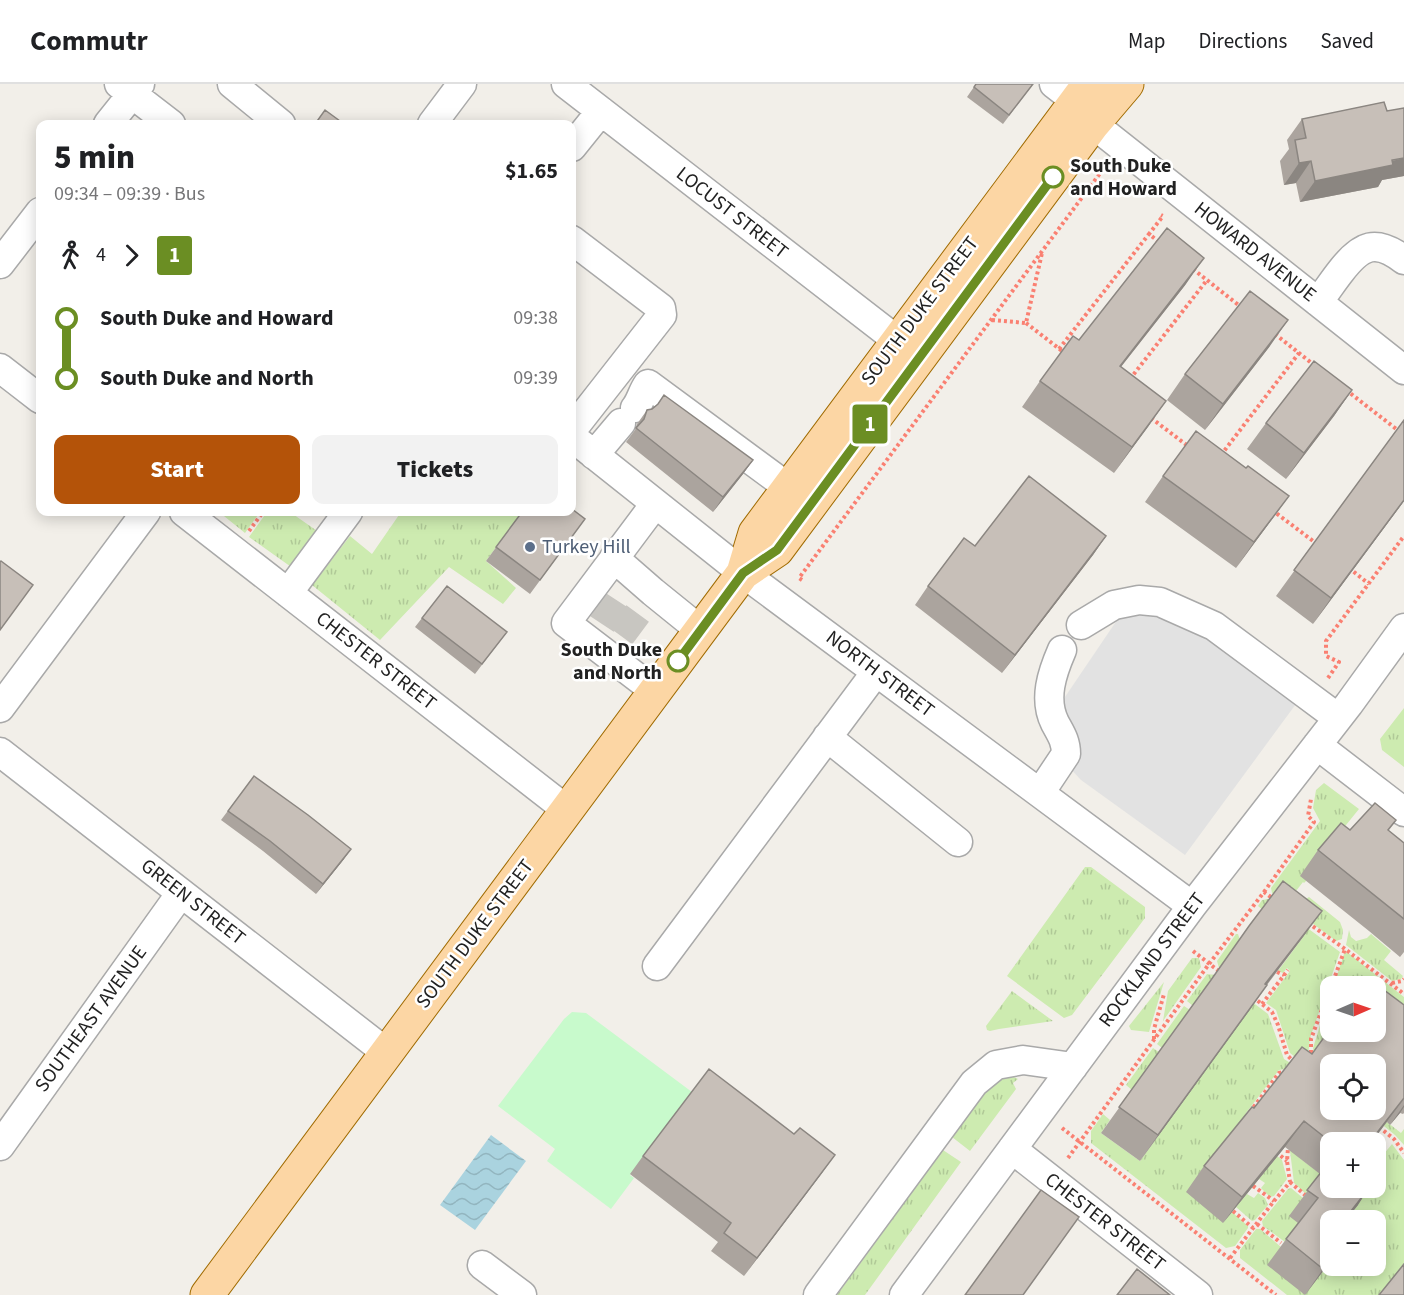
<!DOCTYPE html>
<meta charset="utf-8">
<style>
body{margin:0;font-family:"Source Sans 3",sans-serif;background:#f2f2f2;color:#202124;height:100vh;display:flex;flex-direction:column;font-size:22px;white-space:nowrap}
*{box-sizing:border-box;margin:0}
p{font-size:20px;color:#757577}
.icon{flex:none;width:33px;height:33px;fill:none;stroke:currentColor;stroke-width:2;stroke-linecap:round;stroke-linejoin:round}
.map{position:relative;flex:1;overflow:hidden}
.sheet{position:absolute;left:36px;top:36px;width:540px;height:396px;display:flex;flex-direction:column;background:#fff;border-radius:12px;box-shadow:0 3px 15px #0003}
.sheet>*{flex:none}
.badge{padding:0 12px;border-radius:4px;font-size:21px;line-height:39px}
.needle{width:39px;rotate:88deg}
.fabs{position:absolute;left:1320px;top:892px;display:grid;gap:12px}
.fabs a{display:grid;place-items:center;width:66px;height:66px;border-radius:12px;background:#fff;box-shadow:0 3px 15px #0003;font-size:30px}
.map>.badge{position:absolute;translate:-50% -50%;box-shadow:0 0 0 3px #fff}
.legs{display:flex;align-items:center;gap:9px;height:66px;padding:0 18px;font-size:20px}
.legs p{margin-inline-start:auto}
.overview{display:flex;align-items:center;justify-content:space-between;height:102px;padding:0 18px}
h1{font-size:33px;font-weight:800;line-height:45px}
.button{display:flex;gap:12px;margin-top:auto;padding:12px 18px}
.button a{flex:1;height:69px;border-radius:12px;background:#b45309;color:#fff;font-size:24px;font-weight:800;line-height:69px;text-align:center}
.button a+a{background:#f2f2f2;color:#202124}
ul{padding:0 18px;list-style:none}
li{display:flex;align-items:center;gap:21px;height:60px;font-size:22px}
li i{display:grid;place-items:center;width:9px;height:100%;margin:0 8px;background:currentColor}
li i::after{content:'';width:15px;height:15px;margin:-8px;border:4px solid;border-radius:50%;background:#fff}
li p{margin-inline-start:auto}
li:first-child i{background:linear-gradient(#0000 50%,currentColor 0)}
li:last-child i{background:linear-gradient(currentColor 50%,#0000 0)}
header{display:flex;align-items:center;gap:36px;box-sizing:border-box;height:84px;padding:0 30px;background:#fff;border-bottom:2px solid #e0e0e0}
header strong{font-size:28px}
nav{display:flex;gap:33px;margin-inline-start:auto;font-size:21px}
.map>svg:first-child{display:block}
.grass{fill:url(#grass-tufts)}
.park{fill:#c8facc}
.parking{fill:#e2e2e2}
.water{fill:url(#water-waves)}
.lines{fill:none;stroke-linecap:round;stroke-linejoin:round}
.minor-tunnel{stroke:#c8c6c1;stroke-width:28;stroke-dasharray:28 14;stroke-linecap:butt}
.minor-casing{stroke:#a9a9a9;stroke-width:31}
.major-casing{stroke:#a06b00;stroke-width:35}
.path{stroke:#fa8072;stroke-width:4;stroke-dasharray:3 3;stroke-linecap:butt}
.minor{stroke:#fff;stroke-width:28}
.major{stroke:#fcd6a4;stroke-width:33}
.wall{fill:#aba49e}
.shaded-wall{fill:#8b8681}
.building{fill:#c7bfb8;stroke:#8b8681;stroke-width:1.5;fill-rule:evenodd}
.line-1-casing{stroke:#fff;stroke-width:14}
.line-1{stroke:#6b8e23;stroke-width:9}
.stop-1-dot{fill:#fff;stroke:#6b8e23;stroke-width:3}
.service-dot{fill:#5c6f8a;stroke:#fff;stroke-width:2}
.labels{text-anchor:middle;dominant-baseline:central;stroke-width:5;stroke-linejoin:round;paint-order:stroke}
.stop-label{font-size:20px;font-weight:bold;fill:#222;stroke:#fff;text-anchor:start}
.street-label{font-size:20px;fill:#222;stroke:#fff}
.service-label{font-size:20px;fill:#4e5e75;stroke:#fff;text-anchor:start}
</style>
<header>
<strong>Commutr</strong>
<nav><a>Map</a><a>Directions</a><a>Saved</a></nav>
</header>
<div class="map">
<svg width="1404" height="1211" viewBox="0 0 1404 1211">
<defs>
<pattern id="grass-tufts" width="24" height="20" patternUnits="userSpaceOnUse" patternTransform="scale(1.5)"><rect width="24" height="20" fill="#cdebb0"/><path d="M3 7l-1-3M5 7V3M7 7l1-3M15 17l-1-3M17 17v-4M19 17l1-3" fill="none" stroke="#b0c997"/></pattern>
<pattern id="water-waves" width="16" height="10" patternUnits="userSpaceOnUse" patternTransform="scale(1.5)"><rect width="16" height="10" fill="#aad3df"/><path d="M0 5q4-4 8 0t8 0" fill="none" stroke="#92b5bf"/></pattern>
</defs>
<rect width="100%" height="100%" fill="#f2efe9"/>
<path class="grass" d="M 219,428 L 260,428 L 245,449 Z
M 267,428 L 290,428 L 320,449 L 294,485 L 249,453 Z
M 401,428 L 522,428 L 486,477 L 516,504 L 503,520 L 449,483 L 380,556 L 312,501 L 350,452 L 372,470 Z
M 1404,624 L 1404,683 L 1382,666 L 1380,655 Z
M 1324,699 L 1359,725 L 1325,767 L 1306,797 L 1304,799 L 1303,798 L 1296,807 L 1306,815 L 1309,813 L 1340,838 L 1343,846 L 1342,855 L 1336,857 L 1272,809 L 1271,804 L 1320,737 L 1313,724 L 1316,706 Z
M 1085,783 L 1091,783 L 1145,823 L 1145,834 L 1072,931 L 1064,934 L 1007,892 Z
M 1268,815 L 1340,868 L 1310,954 L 1308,972 L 1310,985 L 1290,969 L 1276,926 L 1266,919 L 1290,887 L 1287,884 L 1283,889 L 1278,887 L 1303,853 L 1263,826 L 1258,822 L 1262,816 Z
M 1349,846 L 1351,853 L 1356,857 L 1367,854 L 1371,850 L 1391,867 L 1384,876 L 1403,892 L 1401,895 L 1392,897 L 1346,861 Z
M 1236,850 L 1238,850 L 1240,856 L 1232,892 L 1219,884 L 1217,877 Z
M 1347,868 L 1404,913 L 1404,954 L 1376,903 L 1333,903 L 1344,870 Z
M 1192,874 L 1199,874 L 1201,883 L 1163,937 L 1168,907 Z
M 1207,890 L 1216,891 L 1193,922 L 1187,917 Z
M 1164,898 L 1149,948 L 1131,946 L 1129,942 Z
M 1012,907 L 1053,937 L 999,945 L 990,947 L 987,946 L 986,942 Z
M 1330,909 L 1330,981 L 1315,988 L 1313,964 Z
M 1247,914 L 1268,930 L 1284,975 L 1297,983 L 1279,986 L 1246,1029 L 1245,1046 L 1282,1076 L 1287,1095 L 1274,1112 L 1270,1113 L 1261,1104 L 1265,1099 L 1259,1095 L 1232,1128 L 1248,1142 L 1248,1144 L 1235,1162 L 1226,1164 L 1091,1059 L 1091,1047 L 1103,1030 L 1110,1036 L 1101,1049 L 1140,1077 L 1248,927 Z
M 1184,922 L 1190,926 L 1162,964 L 1157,960 Z
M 1153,964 L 1159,968 L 1132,1006 L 1126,1001 Z
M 1014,993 L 1018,995 L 1013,999 L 1016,1005 L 970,1067 L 952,1053 L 989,1003 L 1002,995 Z
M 1364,1026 L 1376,1026 L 1378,1031 L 1401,1049 L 1404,1045 L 1404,1061 L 1395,1051 Z
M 1392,1060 L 1404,1076 L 1404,1183 L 1382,1211 L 1287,1211 L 1240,1174 L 1240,1166 L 1256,1145 L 1260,1145 L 1281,1163 L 1330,1178 L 1330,1182 L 1376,1182 L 1376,1137 L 1345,1137 L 1337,1104 L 1376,1104 L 1376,1064 L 1383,1071 Z
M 1294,1063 L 1301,1075 L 1322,1091 L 1306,1110 L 1294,1099 L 1290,1067 Z
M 943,1066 L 961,1078 L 865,1211 L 837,1211 Z
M 1291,1104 L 1303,1114 L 1299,1140 L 1285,1158 L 1263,1142 L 1262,1137 L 1288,1105 Z
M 1258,1109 L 1265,1114 L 1268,1121 L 1255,1136 L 1252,1137 L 1236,1123 L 1247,1110 L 1254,1114 Z"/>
<path class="park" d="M 572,928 L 586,929 L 692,1008 L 630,1091 L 634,1094 L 611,1125 L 547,1077 L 555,1065 L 498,1022 L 564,935 Z"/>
<path class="parking" d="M 1134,511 L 1307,605 L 1185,771 L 1081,696 L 1056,669 L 1046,641 Z"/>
<path class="water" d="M 491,1051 L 526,1077 L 475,1146 L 440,1121 Z"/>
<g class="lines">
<path class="minor-tunnel" d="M 602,540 L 621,511
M 621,552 L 641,525"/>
<g class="minor-casing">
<path id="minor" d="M 119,0 L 171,40
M 232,0 L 281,40
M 566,0 L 898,257
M 1054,0 L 1076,17 L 1093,40 L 1404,286
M 108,40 L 140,0
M 432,40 L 462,0
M 572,63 L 601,27
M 572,156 L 661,224 L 662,231 L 572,346
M 0,180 L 40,128
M 1318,218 C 1326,208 1333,197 1341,187 C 1361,161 1376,154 1404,176
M 0,284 L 40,315
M 635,324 C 641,317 642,308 648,300 L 789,404
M 572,353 L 743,489 L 1192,822
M 594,371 L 621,339
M 655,420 L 566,539 L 655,607
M 184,428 L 567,726
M 614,474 L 653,508 L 700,546
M 288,509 L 348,428
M 1081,541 L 1114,521 L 1139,516 L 1160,518 L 1214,542 L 1338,634
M 0,624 L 146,428
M 827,653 L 958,758
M 1317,661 L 1404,728
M 0,668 L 387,969
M 1040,709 L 1066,670 C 1066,657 1061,650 1055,639 C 1043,615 1052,589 1062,566
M 657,882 L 876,588
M 0,1062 L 181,809
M 1012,1065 L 1198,1211
M 482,1181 L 522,1211
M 818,1211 L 974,999 L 996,981 L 1023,976 L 1073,983
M 904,1211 L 1192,822 L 1349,620 L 1404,544"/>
</g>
<g class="major-casing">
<path id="major" d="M 743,489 L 777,466 L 1093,40 L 1127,0
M 207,1211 L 743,489 L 755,449 L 1089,0"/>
</g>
<path class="path" d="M 1159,158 L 1149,150 L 1163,132 L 1161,131
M 1193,185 L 1241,223
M 992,236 L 1026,239 L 1042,169
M 1026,239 L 1066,270
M 1275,250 L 1314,281
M 1059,265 L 1149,150
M 1130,295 L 1207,196
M 1346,306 L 1404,351
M 1151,334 L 1188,362
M 1221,371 L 1299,269
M 1272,426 L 1317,460
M 249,447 L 263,428
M 1349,484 L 1369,500
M 802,496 L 799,494 L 1104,84
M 1328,594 L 1339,578 L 1326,572 L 1326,557 L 1404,452
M 1264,808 L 1314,738 L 1308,732 L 1311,715
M 1308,839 L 1345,865 L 1404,910
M 1193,867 L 1220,888
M 1277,888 L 1284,891
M 1392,899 L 1402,897 L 1404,895
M 1331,903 L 1345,865
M 1253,913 L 1272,928 L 1278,941 L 1287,971 L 1294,978
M 1262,920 L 1288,886
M 1154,955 L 1154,945 L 1164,910
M 1311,975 L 1311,955 L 1330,904
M 1250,1028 L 1279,989 L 1286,987
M 1379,1043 L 1394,1055 L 1404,1069
M 1062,1044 L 1276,1211
M 1276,1068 L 1287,1077
M 1068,1074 L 1209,880 L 1264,808 L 1275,816
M 1290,1098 L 1305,1111
M 1253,1102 L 1274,1117
M 1233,1127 L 1253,1144
M 1257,1140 L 1281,1159
M 1230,1174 L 1274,1117 L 1290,1098 L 1287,1077 L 1288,1064 L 1289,1062"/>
<use href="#minor" class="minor"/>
<use href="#major" class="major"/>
</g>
<path class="wall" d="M 976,0 L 1033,0 L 1003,40 L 967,13 Z
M 1404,24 L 1404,92 L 1382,96 L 1378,103 L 1300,118 L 1296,99 L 1284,101 L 1280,77 L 1289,65 L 1287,56 L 1302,35 L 1387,27 Z
M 1186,200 L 1121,283 L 1166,317 L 1114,389 L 1022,323 L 1040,297 L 1079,256 Z
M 1270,262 L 1205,346 L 1167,316 L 1185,290 Z
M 1352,306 L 1334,332 L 1286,395 L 1247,365 L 1266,339 Z
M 647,326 L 753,376 L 743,390 L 713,428 L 626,358 L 635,346 L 637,340 Z
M 1404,336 L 1404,417 L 1313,540 L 1276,512 Z
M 1246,384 L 1289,412 L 1236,484 L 1145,418 L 1163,392 Z
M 522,428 L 585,435 L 530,510 L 486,477 Z
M 1106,452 L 1093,471 L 1002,589 L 915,521 L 928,502 L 975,462 Z
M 422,534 L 507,548 L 475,590 L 415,543 Z
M 254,692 L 344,775 L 316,810 L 263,767 L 221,736 Z
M 1350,746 L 1389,747 L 1404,759 L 1404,868 L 1400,873 L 1369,847 L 1300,792 L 1318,766 Z
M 1322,827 L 1303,853 L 1267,901 L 1140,1077 L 1101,1049 L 1208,900 Z
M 1404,921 L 1404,1029 L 1403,1030 L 1400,1029 L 1390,1041 L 1387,1038 L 1371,1059 L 1330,1059 L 1330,1104 L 1358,1121 L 1345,1137 L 1330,1178 L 1305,1211 L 1267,1181 L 1298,1139 L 1289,1132 L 1320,1090 L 1285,1063 L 1223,1139 L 1186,1108 L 1204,1082 L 1254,1024 L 1312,970 Z
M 643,1072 L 822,1089 L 744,1192 L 711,1167 L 718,1158 L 630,1090 Z"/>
<path class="shaded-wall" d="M 1404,74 L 1404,92 L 1382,96 L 1378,103 L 1300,118 L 1315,97 Z
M 1311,77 L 1296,99 L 1284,101 L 1299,79 Z
M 1204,174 L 1186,200 L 1101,308 L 1120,282 Z
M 1288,236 L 1270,262 L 1205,346 L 1223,320 Z
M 1352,306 L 1334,332 L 1286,395 L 1304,369 Z
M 1166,317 L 1148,343 L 1114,389 L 1132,363 Z
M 753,376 L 743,390 L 713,428 L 723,413 Z
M 1289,412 L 1270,438 L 1236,484 L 1254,458 Z
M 1404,416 L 1404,417 L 1313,540 L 1331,514 Z
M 1106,452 L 1093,471 L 1002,589 L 1015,571 Z
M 351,765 L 344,775 L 316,810 L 323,800 Z
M 1322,827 L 1303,853 L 1247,926 L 1265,900 Z
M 1267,901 L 1249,927 L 1140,1077 L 1158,1051 Z
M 1404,1014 L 1371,1059 L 1369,1059 Z
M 1404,1021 L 1404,1023 L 1400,1029 L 1390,1041 Z
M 1304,1037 L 1285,1063 L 1223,1139 L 1242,1113 Z
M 835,1071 L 822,1089 L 744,1192 L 757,1174 Z
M 1369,1104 L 1358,1121 L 1345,1137 L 1343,1137 Z
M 1330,1175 L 1330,1178 L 1305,1211 L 1323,1185 Z"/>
<path class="building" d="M 976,0 L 1033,0 L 1009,31 L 974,3 Z
M 1384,18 L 1387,27 L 1404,24 L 1404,74 L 1392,76 L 1393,81 L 1315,97 L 1311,77 L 1299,79 L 1295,56 L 1306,54 L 1302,35 Z
M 325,26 L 344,40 L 315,40 Z
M 1167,144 L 1204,174 L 1120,282 L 1166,317 L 1132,363 L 1040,297 L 1073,252 L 1079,256 Z
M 1250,207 L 1288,236 L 1223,320 L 1185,290 Z
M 1314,277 L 1352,306 L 1304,369 L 1266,339 Z
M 664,311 L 753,376 L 723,413 L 636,344 L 644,335 L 647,326 L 652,325 L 658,320 Z
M 1404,336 L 1404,416 L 1331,514 L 1294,486 Z
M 1196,347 L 1246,384 L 1248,382 L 1289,412 L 1254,458 L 1163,392 Z
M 1029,392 L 1106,452 L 1015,571 L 928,502 L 964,454 L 975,462 Z
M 572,425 L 585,435 L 540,496 L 496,463 L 522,428 L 572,428 Z
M 1,477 L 33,501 L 0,546 L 0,478 Z
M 447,502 L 507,548 L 482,580 L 422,534 Z
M 254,692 L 308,731 L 351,765 L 323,800 L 270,757 L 228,727 Z
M 1375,719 L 1396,736 L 1388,746 L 1404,759 L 1404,835 L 1318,766 L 1341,739 L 1350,746 Z
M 1283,797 L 1322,827 L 1265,900 L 1267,901 L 1158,1051 L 1119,1023 L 1211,896 L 1249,842 Z
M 1368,894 L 1404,921 L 1404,1014 L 1369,1059 L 1332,1059 L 1304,1037 L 1242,1113 L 1204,1082 L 1252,1023 L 1254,1024 L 1302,963 L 1312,970 L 1330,945 L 1330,948 L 1376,948 L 1376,903 L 1361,903 ZM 1330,981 L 1376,981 L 1376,1026 L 1330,1026 Z
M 709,985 L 794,1050 L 800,1044 L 835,1071 L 757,1174 L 724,1149 L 731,1139 L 643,1072 Z
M 1330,1077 L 1330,1104 L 1369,1104 L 1344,1136 L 1345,1137 L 1330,1137 L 1330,1175 L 1323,1185 L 1286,1155 L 1318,1114 L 1307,1106 Z
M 1041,1106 L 1079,1133 L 1023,1211 L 965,1211 Z
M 1404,1180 L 1404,1211 L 1379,1211 Z
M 1137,1185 L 1170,1211 L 1117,1211 Z"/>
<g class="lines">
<g class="line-1-casing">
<path id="line-1" d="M 678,577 L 743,489 L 777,466 L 1053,93"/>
</g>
<use href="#line-1" class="line-1"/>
</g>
<g class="stop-1-dot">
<circle cx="1053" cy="93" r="10"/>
<circle cx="678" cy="577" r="10"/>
</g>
<circle class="service-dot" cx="530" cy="463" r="6"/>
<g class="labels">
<g class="stop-label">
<text x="1070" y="82">South Duke<tspan x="1070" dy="23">and Howard</tspan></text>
<text x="662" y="566" text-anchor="end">South Duke<tspan x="662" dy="23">and North</tspan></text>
</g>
<g class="street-label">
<text transform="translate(732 129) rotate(38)">LOCUST STREET</text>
<text transform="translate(1255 168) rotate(38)">HOWARD AVENUE</text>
<text transform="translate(920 227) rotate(-53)">SOUTH DUKE STREET</text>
<text transform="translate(376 577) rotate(38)">CHESTER STREET</text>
<text transform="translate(880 590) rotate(37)">NORTH STREET</text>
<text transform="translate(193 818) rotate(38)">GREEN STREET</text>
<text transform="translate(475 850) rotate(-53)">SOUTH DUKE STREET</text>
<text transform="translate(1152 876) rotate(-53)">ROCKLAND STREET</text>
<text transform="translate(91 935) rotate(-54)">SOUTHEAST AVENUE</text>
<text transform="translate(1105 1138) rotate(38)">CHESTER STREET</text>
</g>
<g class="service-label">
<text x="542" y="463">Turkey Hill</text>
</g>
</g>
</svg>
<div class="fabs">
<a><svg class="needle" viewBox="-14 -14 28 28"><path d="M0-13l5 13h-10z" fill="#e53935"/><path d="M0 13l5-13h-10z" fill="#757577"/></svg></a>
<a><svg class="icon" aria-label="locate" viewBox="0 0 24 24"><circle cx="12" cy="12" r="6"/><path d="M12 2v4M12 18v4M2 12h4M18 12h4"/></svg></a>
<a>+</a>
<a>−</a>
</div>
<b class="badge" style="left:870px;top:340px;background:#6b8e23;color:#fff">1</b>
<section class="sheet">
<div class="overview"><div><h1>5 min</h1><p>09:34 – 09:39 · Bus</p></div><b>$1.65</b></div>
<div class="legs"><svg class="icon" aria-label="walk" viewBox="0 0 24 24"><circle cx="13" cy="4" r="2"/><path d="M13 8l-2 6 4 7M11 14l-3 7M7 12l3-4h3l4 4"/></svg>4<svg class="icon" aria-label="forward" viewBox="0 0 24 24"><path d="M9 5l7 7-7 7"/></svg><b class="badge" style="background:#6b8e23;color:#fff">1</b></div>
<ul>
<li><i style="color:#6b8e23"></i><b>South Duke and Howard</b><p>09:38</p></li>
<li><i style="color:#6b8e23"></i><b>South Duke and North</b><p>09:39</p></li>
</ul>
<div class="button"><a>Start</a><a>Tickets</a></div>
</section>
</div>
